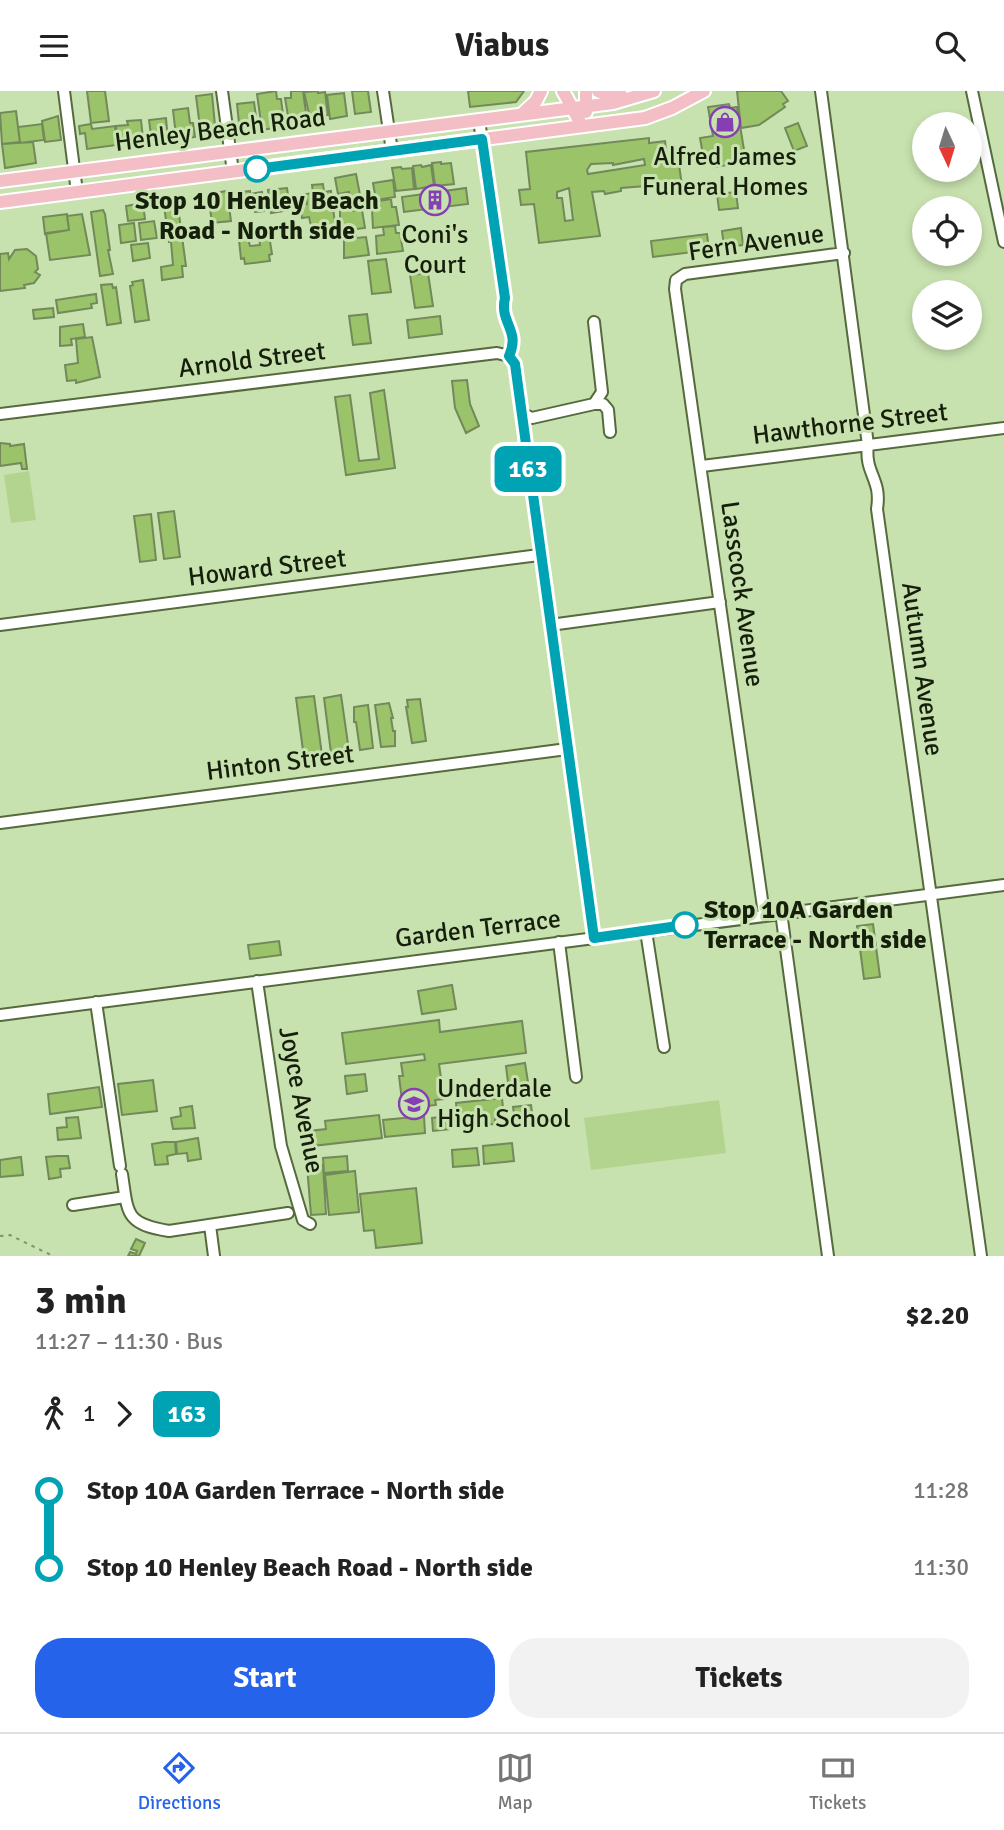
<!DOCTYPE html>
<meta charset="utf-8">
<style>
body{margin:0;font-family:Signika,sans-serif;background:#f2f2f2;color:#222;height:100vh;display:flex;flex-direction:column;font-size:26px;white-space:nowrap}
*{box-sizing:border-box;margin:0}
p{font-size:23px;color:#767676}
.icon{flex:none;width:38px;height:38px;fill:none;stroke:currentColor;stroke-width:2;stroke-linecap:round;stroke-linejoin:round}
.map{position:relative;height:1165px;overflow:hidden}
.drawer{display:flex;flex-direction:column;background:#fff;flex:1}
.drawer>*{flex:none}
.badge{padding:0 14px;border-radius:10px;font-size:24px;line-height:46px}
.needle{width:46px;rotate:176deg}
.controls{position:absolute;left:912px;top:21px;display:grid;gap:14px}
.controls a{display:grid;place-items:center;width:70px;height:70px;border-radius:50%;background:#fff;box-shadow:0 4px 10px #0003;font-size:35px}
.map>.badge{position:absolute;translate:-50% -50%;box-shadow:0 0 0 4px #fff}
.legs{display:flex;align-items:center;gap:10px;height:77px;padding:0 35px;font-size:23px}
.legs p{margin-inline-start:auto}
.head{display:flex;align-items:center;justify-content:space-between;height:119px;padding:0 35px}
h1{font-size:38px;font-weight:700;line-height:52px}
.button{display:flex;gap:14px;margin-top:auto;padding:14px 35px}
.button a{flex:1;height:80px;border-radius:28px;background:#2563eb;color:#fff;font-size:28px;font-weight:700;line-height:80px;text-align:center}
.button a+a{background:#f2f2f2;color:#222}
ul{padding:0 35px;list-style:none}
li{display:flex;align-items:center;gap:24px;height:77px;font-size:26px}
li i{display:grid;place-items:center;width:10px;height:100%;margin:0 9px;background:currentColor}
li i::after{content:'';width:18px;height:18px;margin:-9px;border:5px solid;border-radius:50%;background:#fff}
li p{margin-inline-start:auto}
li:first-child i{background:linear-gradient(#0000 50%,currentColor 0)}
li:last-child i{background:linear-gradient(currentColor 50%,#0000 0)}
header{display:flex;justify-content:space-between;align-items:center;height:91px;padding:0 35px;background:#fff;font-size:32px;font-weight:700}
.dock{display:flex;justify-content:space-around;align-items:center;height:98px;border-top:2px solid #e0e0e0;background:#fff;font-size:19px;color:#767676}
.dock a{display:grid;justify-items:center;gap:4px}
.dock .active{color:#2563eb}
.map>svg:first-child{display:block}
.green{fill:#b3d48f}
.building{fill:#9ac36a;stroke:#72895a;stroke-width:2;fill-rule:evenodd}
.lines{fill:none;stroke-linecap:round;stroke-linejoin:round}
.minor-casing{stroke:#556a3d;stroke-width:14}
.major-casing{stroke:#fff;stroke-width:16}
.path{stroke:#80936d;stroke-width:2;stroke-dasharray:3.5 5;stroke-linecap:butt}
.minor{stroke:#fff;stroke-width:10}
.major{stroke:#f3bec6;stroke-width:12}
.line-1-casing{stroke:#fff;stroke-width:16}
.line-1{stroke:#00a3b4;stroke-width:10}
.stop-1-dot{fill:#fff;stroke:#00a3b4;stroke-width:3.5}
.labels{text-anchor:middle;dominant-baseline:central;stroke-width:6;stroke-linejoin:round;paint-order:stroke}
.street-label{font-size:26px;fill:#161f0c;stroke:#c8e2af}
.poi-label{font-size:26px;fill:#161f0c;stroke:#c8e2af}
.stop-label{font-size:26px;font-weight:bold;fill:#161f0c;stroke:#c8e2af}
</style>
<header><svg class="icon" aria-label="menu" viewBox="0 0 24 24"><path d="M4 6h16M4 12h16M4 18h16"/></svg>Viabus<svg class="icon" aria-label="search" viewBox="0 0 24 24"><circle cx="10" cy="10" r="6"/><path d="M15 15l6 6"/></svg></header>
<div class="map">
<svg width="1004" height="1165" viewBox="0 0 1004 1165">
<rect width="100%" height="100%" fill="#c8e2af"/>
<path class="green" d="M 29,380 L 36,429 L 11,432 L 4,384 Z
M 719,1009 L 726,1062 L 591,1079 L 584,1027 Z"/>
<path class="building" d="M 87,0 L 105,0 L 109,30 L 91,32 Z
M 276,0 L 277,8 L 281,8 L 284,31 L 280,32 L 280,36 L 262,39 L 257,3 Z
M 291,0 L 303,0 L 307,29 L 289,31 L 285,7 L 291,7 Z
M 318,0 L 318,2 L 325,1 L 328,24 L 310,27 L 304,1 Z
M 352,0 L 368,0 L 371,21 L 355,23 Z
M 468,0 L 524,0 L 516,11 L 470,16 Z
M 737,0 L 781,0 L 788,10 L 783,13 L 785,16 L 759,34 L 741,37 Z
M 344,2 L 347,25 L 330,28 L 327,4 Z
M 212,3 L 216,45 L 201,44 L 196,5 Z
M 254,11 L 258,40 L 240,42 L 237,13 Z
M 729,13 L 730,17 L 737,16 L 746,71 L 714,76 L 712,63 L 703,64 L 700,47 L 713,45 L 708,16 Z
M 188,17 L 190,32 L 193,32 L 195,46 L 181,48 L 181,45 L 176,45 L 173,19 Z
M 16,20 L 20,51 L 2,53 L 0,22 Z
M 58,25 L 61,49 L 45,51 L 42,30 Z
M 166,27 L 168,50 L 152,52 L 149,29 Z
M 141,29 L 143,47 L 148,47 L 148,53 L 134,55 L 130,49 L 123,49 L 121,45 L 117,45 L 116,35 L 128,34 L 127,30 Z
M 798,32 L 807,55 L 794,60 L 785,37 Z
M 42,33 L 44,49 L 20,52 L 18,36 Z
M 91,33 L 92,38 L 115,35 L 117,54 L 87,58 L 85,42 L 80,43 L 79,35 Z
M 649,47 L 649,52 L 665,50 L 667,67 L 678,66 L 682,95 L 659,98 L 659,94 L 621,97 L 621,100 L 605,103 L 604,100 L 592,101 L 600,145 L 539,152 L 534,113 L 521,114 L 519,99 L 530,98 L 526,61 ZM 644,68 L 645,74 L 588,83 L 587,79 L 591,73 L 613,72 L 613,74 ZM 569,97 L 573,129 L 565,130 L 562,107 L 557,107 L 557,101 Z
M 33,51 L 36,72 L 5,77 L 2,53 Z
M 441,71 L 441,73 L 451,72 L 454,93 L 435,95 L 432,72 Z
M 421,74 L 422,76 L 431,74 L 434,95 L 416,98 L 413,75 Z
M 401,76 L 402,78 L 412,77 L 414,98 L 396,100 L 392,77 Z
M 356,83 L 361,109 L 350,111 L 349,101 L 338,103 L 335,87 Z
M 393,89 L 395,106 L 376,109 L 373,92 Z
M 323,93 L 324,101 L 331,100 L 335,133 L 333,142 L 324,143 L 321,139 L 315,139 L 311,135 L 309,126 L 302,127 L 300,114 L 307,113 L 306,103 L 313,102 L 312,94 Z
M 287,97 L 290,119 L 271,122 L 268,99 Z
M 466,97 L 468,113 L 404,121 L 402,106 Z
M 227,100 L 231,130 L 212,132 L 208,103 Z
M 250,100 L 250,103 L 262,101 L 264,120 L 255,121 L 254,114 L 242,116 L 240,101 Z
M 736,101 L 738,117 L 719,119 L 717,103 Z
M 391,108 L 392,116 L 396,116 L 399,134 L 373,137 L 372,119 L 380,118 L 379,110 Z
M 177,109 L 186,175 L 182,175 L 183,186 L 162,189 L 161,176 L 173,174 L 171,151 L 169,151 L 164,115 L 166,110 Z
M 143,112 L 145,128 L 128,130 L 126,115 Z
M 351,112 L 352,120 L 362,119 L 365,137 L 340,140 L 340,113 Z
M 103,119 L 105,123 L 110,159 L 108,159 L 113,183 L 100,185 L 91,121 Z
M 67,123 L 69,139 L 45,143 L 43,126 Z
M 82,123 L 90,164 L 50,169 L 46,142 L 69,139 L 67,125 Z
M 154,130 L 157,147 L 141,149 L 139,132 Z
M 134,132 L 136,150 L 121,152 L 119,134 Z
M 395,135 L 396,142 L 400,142 L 403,160 L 377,163 L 376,145 L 384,144 L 383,136 Z
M 741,137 L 743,154 L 724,156 L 722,140 Z
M 355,139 L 356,147 L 366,146 L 369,164 L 344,167 L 344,140 Z
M 707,143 L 709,159 L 653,166 L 651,150 Z
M 269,144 L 272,163 L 269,164 L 270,170 L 245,173 L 244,167 L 241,168 L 239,149 L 248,147 L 250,155 L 260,154 L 259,146 Z
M 148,152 L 150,167 L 133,170 L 131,154 Z
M 27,158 L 36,165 L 38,178 L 35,181 L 40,184 L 34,192 L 24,194 L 25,197 L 0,200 L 0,163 L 8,162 L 9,168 L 15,159 Z
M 386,168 L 391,201 L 372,203 L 368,170 Z
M 428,182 L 433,215 L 415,217 L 410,184 Z
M 143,189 L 149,229 L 135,231 L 130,195 L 133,194 L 132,191 Z
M 112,193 L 113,197 L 116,196 L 121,232 L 107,234 L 101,194 Z
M 96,203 L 97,212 L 91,213 L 92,217 L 58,222 L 56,209 Z
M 53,217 L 54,226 L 34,228 L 33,219 Z
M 367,223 L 371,252 L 353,254 L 349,225 Z
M 440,225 L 442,243 L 409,247 L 407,229 Z
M 83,233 L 85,246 L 71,248 L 72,254 L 60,255 L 60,236 Z
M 92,246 L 100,286 L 76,292 L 76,289 L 67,290 L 65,274 L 78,272 L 76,248 Z
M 467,289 L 470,313 L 479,335 L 466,342 L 455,317 L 452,290 Z
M 384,299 L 395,377 L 346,384 L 335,306 L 350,304 L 359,370 L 379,368 L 370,302 Z
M 0,352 L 10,353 L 10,355 L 24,353 L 27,378 L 22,378 L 21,372 L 0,375 Z
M 174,420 L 180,466 L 164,468 L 158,422 Z
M 151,423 L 156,469 L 140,471 L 134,425 Z
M 341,604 L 349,660 L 331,662 L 324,607 Z
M 314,605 L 322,664 L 304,667 L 296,607 Z
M 420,608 L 426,650 L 412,652 L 406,616 L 408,616 L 407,609 Z
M 389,612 L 393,627 L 391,627 L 393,640 L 395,640 L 395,655 L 381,656 L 375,614 Z
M 368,614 L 373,657 L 360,659 L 356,631 L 354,631 L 354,616 Z
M 873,833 L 880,886 L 864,888 L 857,835 Z
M 279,850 L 281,864 L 250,868 L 248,854 Z
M 452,894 L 456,918 L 422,923 L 418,900 Z
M 439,929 L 440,941 L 522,930 L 526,962 L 439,973 L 444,1008 L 435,1009 L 436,1014 L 403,1018 L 399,985 L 403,985 L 401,972 L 425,969 L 424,963 L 346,973 L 342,942 Z
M 525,972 L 530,1004 L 510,1007 L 506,975 Z
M 365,983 L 367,1000 L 347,1003 L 345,985 Z
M 153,989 L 157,1020 L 122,1024 L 118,993 Z
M 99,996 L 102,1016 L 50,1023 L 48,1003 Z
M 502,1007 L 504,1027 L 495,1028 L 495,1033 L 478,1034 L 477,1030 L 458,1032 L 456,1012 Z
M 531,1014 L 533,1028 L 515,1030 L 513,1016 Z
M 192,1015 L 195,1037 L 173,1038 L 171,1027 L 181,1025 L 180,1017 Z
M 379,1024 L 382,1047 L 313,1055 L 314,1065 L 303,1067 L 300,1041 L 326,1038 L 325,1030 Z
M 424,1025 L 425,1042 L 385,1046 L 383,1029 Z
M 449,1025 L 450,1038 L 433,1040 L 432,1027 Z
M 78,1026 L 81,1047 L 58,1049 L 57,1037 L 67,1036 L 66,1027 Z
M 198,1047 L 201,1068 L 188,1070 L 187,1062 L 177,1063 L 176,1051 Z
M 164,1051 L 175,1051 L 176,1063 L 167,1065 L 168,1073 L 155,1074 L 152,1053 Z
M 512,1052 L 514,1070 L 484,1073 L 483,1055 Z
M 477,1057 L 479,1074 L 453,1076 L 452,1059 Z
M 57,1065 L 68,1065 L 70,1077 L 60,1078 L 61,1086 L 49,1088 L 46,1066 Z
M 347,1065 L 348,1080 L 324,1082 L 323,1067 Z
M 21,1066 L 23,1084 L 0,1086 L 0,1069 Z
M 323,1074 L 326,1123 L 311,1124 L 307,1075 Z
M 355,1080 L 359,1121 L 329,1124 L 325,1084 Z
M 416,1097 L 422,1152 L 376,1157 L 374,1139 L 364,1140 L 360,1103 Z
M 136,1148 L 145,1152 L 139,1165 L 128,1165 L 130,1161 L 136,1163 L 137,1160 L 131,1158 Z"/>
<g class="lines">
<g class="minor-casing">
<path id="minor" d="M 64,0 L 77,101
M 222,0 L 233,81
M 383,0 L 392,60
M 821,0 L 868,354 C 864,383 882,387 877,418 L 981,1165
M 972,0 L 1004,151
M 479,29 L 505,207 C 499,232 521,239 509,265 L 515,273 L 594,847
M 594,313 L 603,313 L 608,319 L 610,341
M 521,322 L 532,327 L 594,313 L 602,301 L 594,231
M 0,323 L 497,262 L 509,265
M 702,375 L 1004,337
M 0,534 L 539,464
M 550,534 L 720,511
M 0,732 L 567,658
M 781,821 L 828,1165
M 764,823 L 675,198 L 676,189 L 685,183 L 844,162
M 646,840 L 664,956
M 559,851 L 576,986
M 257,890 L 281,1055 L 303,1129 L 310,1133
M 96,911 L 120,1075
M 0,924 L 1004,794
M 122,1083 C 128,1123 125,1133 169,1140 L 288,1122
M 73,1114 L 125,1106
M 210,1134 L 214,1165"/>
</g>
<g class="major-casing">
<path id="major" d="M 563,0 L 582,35
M 598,0 L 607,4 L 621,4
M 586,21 L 586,0
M 522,23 L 536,10 L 541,0
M 0,90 L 613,12 L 654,0
M 0,111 L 645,27 L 672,17 L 704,0"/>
</g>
<path class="path" d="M 0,1145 L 10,1144 L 53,1165"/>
<use href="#minor" class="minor"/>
<use href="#major" class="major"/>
</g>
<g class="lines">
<g class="line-1-casing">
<path id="line-1" d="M 257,78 L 482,48 L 505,207 C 499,232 521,239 509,265 L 515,273 L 594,847 L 685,834"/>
</g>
<use href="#line-1" class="line-1"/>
</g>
<defs>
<g id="shop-ring" transform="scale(1.575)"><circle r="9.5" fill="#c8e2af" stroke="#853fb3" stroke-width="1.5"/><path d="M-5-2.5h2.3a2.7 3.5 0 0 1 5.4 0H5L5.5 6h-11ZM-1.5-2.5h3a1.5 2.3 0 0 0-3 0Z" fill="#853fb3"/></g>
<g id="building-ring" transform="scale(1.575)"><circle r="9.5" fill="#c8e2af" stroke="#853fb3" stroke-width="1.5"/><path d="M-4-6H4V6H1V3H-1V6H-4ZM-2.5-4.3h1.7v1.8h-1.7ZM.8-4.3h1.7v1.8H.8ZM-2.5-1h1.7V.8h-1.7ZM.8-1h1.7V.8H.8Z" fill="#853fb3"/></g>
<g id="school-ring" transform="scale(1.575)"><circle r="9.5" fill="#c8e2af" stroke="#853fb3" stroke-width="1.5"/><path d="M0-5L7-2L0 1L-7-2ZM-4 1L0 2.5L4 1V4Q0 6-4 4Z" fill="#853fb3"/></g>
</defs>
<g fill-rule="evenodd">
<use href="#shop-ring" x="725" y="31"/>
<use href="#building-ring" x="435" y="109"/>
<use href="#school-ring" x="414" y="1013"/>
</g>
<g class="stop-1-dot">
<circle cx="257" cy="78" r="12"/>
<circle cx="685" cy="834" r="12"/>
</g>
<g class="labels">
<g class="street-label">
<text transform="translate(220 39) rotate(-7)">Henley Beach Road</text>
<text transform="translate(756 152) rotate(-8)">Fern Avenue</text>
<text transform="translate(252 269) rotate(-7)">Arnold Street</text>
<text transform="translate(850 333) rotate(-7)">Hawthorne Street</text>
<text transform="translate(267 477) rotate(-7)">Howard Street</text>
<text transform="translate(742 503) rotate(82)">Lasscock Avenue</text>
<text transform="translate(922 578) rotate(82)">Autumn Avenue</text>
<text transform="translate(280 672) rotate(-7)">Hinton Street</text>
<text transform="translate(478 838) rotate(-7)">Garden Terrace</text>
<text transform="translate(301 1009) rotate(79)">Joyce Avenue</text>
</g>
<g class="poi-label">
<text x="725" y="66">Alfred James<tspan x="725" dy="30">Funeral Homes</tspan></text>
<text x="435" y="144">Coni's<tspan x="435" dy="30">Court</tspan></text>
<text x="437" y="998" text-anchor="start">Underdale<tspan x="437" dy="30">High School</tspan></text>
</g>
<g class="stop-label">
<text x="257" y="110">Stop 10 Henley Beach<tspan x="257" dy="30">Road - North side</tspan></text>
<text x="704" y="819" text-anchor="start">Stop 10A Garden<tspan x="704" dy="30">Terrace - North side</tspan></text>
</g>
</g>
</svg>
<div class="controls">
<a><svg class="needle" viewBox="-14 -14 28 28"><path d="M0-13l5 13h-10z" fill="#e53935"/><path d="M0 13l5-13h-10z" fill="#767676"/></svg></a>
<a><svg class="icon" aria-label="locate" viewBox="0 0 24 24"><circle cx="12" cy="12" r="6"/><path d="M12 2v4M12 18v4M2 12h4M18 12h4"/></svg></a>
<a><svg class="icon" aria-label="layers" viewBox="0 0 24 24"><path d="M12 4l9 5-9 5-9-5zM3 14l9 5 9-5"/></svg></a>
</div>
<b class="badge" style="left:528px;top:378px;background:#00a3b4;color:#fff">163</b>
</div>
<section class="drawer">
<div class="head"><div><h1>3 min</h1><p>11:27 – 11:30 · Bus</p></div><b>$2.20</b></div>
<div class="legs"><svg class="icon" aria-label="walk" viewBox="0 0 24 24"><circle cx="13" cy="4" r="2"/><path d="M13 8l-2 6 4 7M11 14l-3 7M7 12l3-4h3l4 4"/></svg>1<svg class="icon" aria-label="forward" viewBox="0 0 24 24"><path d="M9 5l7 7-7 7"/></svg><b class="badge" style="background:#00a3b4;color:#fff">163</b></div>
<ul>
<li><i style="color:#00a3b4"></i><b>Stop 10A Garden Terrace - North side</b><p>11:28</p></li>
<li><i style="color:#00a3b4"></i><b>Stop 10 Henley Beach Road - North side</b><p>11:30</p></li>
</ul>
<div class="button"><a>Start</a><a>Tickets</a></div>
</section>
<nav class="dock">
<a class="active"><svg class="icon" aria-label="directions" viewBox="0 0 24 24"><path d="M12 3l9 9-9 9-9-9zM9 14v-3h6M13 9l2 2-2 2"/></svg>Directions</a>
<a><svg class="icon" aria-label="map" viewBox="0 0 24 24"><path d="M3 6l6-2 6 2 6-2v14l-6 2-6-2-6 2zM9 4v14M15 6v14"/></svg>Map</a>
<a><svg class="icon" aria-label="tickets" viewBox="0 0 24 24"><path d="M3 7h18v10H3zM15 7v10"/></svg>Tickets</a>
</nav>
